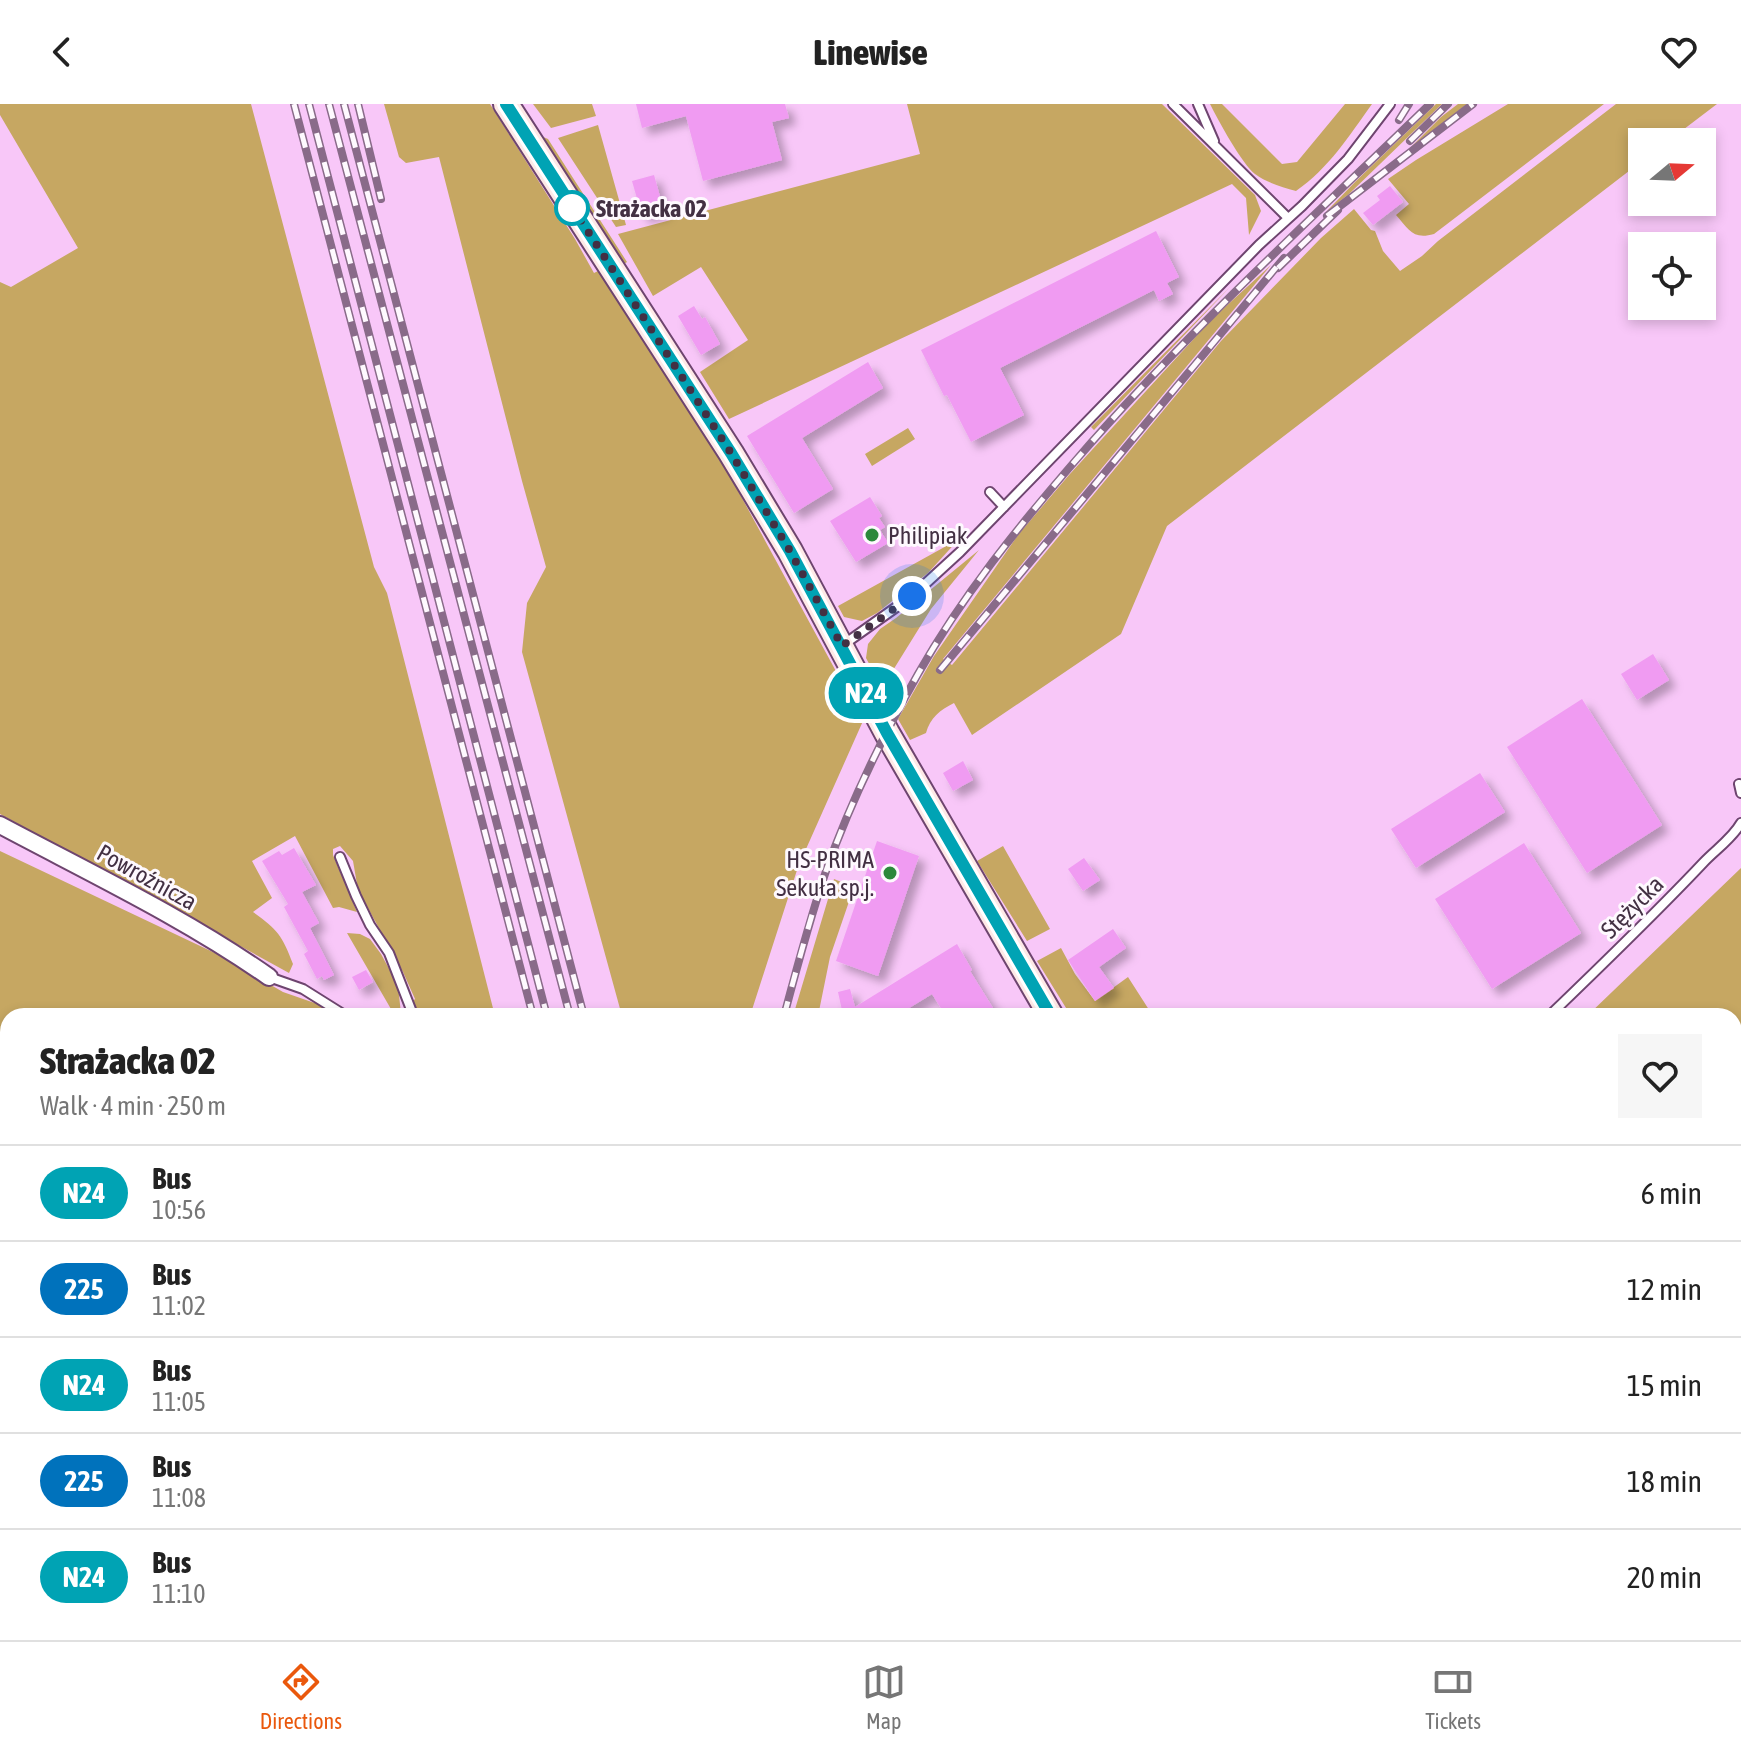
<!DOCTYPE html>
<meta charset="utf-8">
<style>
body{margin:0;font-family:"Asap Condensed",sans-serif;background:#f6f6f6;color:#222;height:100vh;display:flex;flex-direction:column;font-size:30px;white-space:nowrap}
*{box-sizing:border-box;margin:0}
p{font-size:26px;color:#767676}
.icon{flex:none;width:44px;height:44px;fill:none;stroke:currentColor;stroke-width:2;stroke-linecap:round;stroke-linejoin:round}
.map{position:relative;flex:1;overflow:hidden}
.sheet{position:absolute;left:0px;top:904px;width:1742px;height:632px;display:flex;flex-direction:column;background:#fff;border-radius:24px 24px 0 0;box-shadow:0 4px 12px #0003}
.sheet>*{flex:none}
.badge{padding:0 16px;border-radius:26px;font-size:28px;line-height:52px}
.needle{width:52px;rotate:71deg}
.tools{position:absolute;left:1628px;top:24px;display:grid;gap:16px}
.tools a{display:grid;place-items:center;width:88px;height:88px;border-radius:0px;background:#fff;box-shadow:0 4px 12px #0003;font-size:40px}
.you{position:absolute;width:40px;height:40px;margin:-20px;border:6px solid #fff;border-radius:50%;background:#1a73e8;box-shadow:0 0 0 12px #1a73e833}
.map>.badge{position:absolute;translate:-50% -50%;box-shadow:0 0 0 4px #fff}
.round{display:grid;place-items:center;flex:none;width:84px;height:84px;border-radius:0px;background:#f6f6f6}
.headline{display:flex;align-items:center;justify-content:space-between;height:136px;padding:0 40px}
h1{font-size:38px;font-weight:800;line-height:60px}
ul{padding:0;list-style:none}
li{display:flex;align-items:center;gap:24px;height:96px;padding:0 40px;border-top:2px solid #e0e0e0}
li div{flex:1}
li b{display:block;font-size:30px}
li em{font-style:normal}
li .badge{min-width:88px;font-weight:700;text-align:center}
header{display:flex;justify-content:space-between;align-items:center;height:104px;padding:0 40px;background:#fff;font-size:36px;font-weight:800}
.dock{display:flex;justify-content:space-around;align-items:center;height:112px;border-top:2px solid #e0e0e0;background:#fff;font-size:22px;color:#767676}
.dock a{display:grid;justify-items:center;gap:4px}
.dock .on{color:#ea580c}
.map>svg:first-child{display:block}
.green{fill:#c6a762}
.building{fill:#f09bf2;filter:url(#shadow)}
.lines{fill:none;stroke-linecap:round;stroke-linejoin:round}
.lane-casing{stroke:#6e456f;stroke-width:12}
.street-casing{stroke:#6e456f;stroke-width:20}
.secondary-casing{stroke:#6e456f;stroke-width:28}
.primary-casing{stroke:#fff;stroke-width:30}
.lane{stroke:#fff;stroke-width:8}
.street{stroke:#fff;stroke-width:16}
.secondary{stroke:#fee9e7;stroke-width:24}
.primary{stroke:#fcd3ce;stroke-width:26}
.rail-casing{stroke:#896b89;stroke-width:8}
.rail{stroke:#fef9fe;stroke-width:5;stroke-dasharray:15;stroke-linecap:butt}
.line-casing{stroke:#fff;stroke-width:18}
.line{stroke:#00a3b4;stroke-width:12}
.walk{stroke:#433043;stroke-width:8;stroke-dasharray:0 14.4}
.stop-dot{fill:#fff;stroke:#00a3b4;stroke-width:4}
.poi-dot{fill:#2c893b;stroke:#fef9fe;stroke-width:3}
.labels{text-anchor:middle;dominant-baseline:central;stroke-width:6;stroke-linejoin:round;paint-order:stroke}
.stop-label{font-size:24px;font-weight:bold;fill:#433043;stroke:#fef9fe;text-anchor:start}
.poi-label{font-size:24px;fill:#433043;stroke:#fef9fe;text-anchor:start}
.street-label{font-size:24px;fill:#433043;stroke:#fef9fe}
</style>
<header><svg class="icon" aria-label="back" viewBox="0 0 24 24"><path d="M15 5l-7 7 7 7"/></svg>Linewise<svg class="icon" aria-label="heart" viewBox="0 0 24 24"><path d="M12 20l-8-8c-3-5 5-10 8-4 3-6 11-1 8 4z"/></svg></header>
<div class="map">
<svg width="1741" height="1536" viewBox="0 0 1741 1536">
<defs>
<filter id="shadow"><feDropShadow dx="7" dy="7" stdDeviation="4" flood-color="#0004"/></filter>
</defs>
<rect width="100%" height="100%" fill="#f8c7f8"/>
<path class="green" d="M 0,0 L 251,0 L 374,463 L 387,489 L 495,912 L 395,912 L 347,829 L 360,830 L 370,835 L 381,850 L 398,881 L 401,910 L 415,895 L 403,868 L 358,786 L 353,757 L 340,742 L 333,745 L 333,751 L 357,808 L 339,803 L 333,804 L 295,732 L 252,757 L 272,794 L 253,808 C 277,825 282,831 293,860 L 289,869 L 0,710 L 0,178 L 11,183 L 78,144 L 0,11 Z
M 384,0 L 490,0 L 575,135 L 594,169 L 602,165 L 616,183 L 736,383 L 863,617 L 798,763 L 750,912 L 622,912 L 522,548 L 527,499 L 546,463 L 522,377 L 439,53 L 406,59 L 399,53 Z
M 533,0 L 592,0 L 596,12 L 551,24 Z
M 907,0 L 1162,0 L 1255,91 L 1261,107 L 1249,131 L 1246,94 L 1232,80 L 729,315 L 700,268 L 748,236 L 701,163 L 653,192 L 618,130 L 920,50 Z
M 1210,0 L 1222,0 L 1282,60 L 1297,58 L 1345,0 L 1372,0 C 1349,32 1329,64 1296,87 C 1282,83 1267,79 1255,70 C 1242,60 1218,16 1210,0 Z
M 1436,0 L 1442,0 L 1349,90 L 1325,109 L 1356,77 Z
M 1458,0 L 1467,0 L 1408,46 L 1441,13 Z
M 1508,0 L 1604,0 L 1434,130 C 1413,136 1409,126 1396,111 L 1409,100 L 1388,75 L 1416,56 Z
M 1616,0 L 1717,0 L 1667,38 L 1642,38 L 1642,57 L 1167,422 L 1121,530 L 972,631 L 954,599 C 940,606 930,614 926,629 L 910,636 L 898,615 L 934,552 L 1018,431 L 1069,371 L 1212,215 L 1271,161 L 943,555 L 952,561 L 1221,237 L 1321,134 L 1354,105 L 1371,126 L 1375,127 L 1383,147 L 1400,167 L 1422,152 L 1438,137 Z
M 598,21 L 626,121 L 616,123 L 558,34 Z
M 536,30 L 548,35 L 627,158 L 624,160 L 618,159 Z
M 1231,182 L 1094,326 L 1091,323 Z
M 908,324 L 915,335 L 872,362 L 865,350 Z
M 959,435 L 928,469 L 877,509 L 862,517 L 844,513 L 838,502 Z
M 979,446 L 931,505 L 882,584 L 866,554 L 868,540 L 880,525 L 896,514 Z
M 1003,742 L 1050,825 L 1027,837 L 977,757 Z
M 0,747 L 215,849 L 283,888 L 352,912 L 8,912 L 8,1528 L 655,1528 L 657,1536 L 0,1536 Z
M 1741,764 L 1741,1506 L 1734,1507 L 1734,912 L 1587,912 Z
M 834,775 L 854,783 L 830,853 L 818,912 L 793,912 Z
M 1061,844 L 1075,870 L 1095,897 L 1128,873 L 1153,912 L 1071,912 L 1037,857 Z
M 934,1528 L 1100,1528 L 1100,1536 L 935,1536 Z
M 1143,1528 L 1356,1528 L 1347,1536 L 1139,1536 Z"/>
<path class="building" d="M 636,0 L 785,0 L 789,14 L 772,18 L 782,56 L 703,77 L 686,12 L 642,24 Z
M 654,71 L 664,107 L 642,112 L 632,77 Z
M 1390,82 L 1403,98 L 1373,121 L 1363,109 L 1380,96 L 1377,92 Z
M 1156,127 L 1179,173 L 1167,179 L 1173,190 L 1159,197 L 1154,186 L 1000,264 L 1024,311 L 971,338 L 947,291 L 944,292 L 921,246 Z
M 694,202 L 702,215 L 705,213 L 720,240 L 701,251 L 678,212 Z
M 868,258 L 883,284 L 802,334 L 833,385 L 794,409 L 747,332 Z
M 870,393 L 882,412 L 879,414 L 885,423 L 880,426 L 888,439 L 856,458 L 830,417 Z
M 1653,550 L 1669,576 L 1637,596 L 1621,570 Z
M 1582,595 L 1662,721 L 1587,769 L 1507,643 Z
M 963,657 L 973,676 L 953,687 L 943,669 Z
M 1480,669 L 1505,708 L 1416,764 L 1391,725 Z
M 877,737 L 919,752 L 878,872 L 836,857 Z
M 1524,739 L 1581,829 L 1492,885 L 1435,795 Z
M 294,744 L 316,781 L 302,788 L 319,819 L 310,824 L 334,871 L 324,876 L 322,872 L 317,875 L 304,850 L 308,847 L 284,803 L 288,800 L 262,757 L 279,747 L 282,751 Z
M 1084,754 L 1100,776 L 1083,787 L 1068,765 Z
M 1113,825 L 1126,844 L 1099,863 L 1114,884 L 1095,897 L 1068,856 Z
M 957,840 L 972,866 L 970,867 L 998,912 L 946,912 L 932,890 L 896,912 L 842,912 L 843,911 L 838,888 L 850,885 L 855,903 Z
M 366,866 L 373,878 L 359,886 L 352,873 Z"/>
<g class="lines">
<g class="lane-casing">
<path id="lane" d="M 1173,0 L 1288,114
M 1198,0 L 1214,37
M 990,388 L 1004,403
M 843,541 L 912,492 L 960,448 L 1259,141 L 1302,102 L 1348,55 L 1390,0
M 1739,680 L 1741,689
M 340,753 L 356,792 L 370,821 L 389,849 L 412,908 L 411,912
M 269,873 L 303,885 L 346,912
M 1549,912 C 1601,862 1653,812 1703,759 C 1715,746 1732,735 1741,719"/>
</g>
<g class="street-casing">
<path id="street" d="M 0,721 C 90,769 185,814 269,873"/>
</g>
<g class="secondary-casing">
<path id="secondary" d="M 506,0 L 731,349 L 790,447 L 887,629 L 1051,912
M 1126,1536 L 1127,1528"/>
</g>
<g class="primary-casing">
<path id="primary" d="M 1734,1521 L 1741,1521
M 1407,1528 L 1416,1536
M 1362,1536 L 1368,1528
M 1567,1536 L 1658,1528"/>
</g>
<use href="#lane" class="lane"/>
<use href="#street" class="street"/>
<use href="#secondary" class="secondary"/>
<use href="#primary" class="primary"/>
<g class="rail-casing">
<path id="rail" d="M 294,0 L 533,912
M 309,0 L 547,912
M 329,0 L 570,912
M 344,0 L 584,912
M 358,0 L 381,95
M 1399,16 L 1409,0
M 1410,37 L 1448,0
M 1327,112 L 1473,0
M 1278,164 L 1338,106
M 940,566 L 1284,154
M 784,912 C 797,863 810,814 826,767 C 850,699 883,632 918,570 C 962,492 1018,423 1076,356 C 1186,229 1310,116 1430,0
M 694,1528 L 696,1536
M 708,1528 L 710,1536
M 731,1528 L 733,1536
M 745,1528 L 747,1536"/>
</g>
<use href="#rail" class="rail"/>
</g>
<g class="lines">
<g class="line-casing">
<path id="line" d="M 506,0 L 731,349 L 790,447 L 887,629 L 1051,912"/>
</g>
<use href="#line" class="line"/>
<path class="walk" d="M 572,104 L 569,98 L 731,349 L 790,447 L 842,542 L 912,492"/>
</g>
<circle class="stop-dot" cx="572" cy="104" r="16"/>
<g class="poi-dot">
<circle cx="872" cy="431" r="8"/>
<circle cx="890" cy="769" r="8"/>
</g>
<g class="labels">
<g class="stop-label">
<text x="596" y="104">Strażacka 02</text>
</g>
<g class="poi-label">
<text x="888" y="431">Philipiak</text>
<text x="874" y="755" text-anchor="end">HS-PRIMA<tspan x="874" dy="28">Sekuła sp.j.</tspan></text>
</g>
<g class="street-label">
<text transform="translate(147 773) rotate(29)">Powroźnicza</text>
<text transform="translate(1632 803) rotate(-45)">Stężycka</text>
</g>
</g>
</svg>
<div class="tools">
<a><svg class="needle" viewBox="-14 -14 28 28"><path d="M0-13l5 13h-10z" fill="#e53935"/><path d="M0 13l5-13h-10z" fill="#767676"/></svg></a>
<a><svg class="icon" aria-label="locate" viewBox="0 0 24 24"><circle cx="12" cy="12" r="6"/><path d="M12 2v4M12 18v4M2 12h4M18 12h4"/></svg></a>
</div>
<div class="you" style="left:912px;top:492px"></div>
<b class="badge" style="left:866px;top:589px;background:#00a3b4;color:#fff">N24</b>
<section class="sheet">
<div class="headline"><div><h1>Strażacka 02</h1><p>Walk · 4 min · 250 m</p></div><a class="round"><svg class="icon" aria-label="heart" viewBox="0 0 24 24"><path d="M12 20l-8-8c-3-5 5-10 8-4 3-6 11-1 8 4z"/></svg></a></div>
<ul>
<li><span class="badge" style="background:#00a3b4;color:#fff">N24</span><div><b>Bus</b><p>10:56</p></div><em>6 min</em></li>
<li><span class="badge" style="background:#0072bc;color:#fff">225</span><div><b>Bus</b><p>11:02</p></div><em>12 min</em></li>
<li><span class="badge" style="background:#00a3b4;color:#fff">N24</span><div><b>Bus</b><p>11:05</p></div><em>15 min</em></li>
<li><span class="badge" style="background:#0072bc;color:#fff">225</span><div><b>Bus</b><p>11:08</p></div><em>18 min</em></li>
<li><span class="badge" style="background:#00a3b4;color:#fff">N24</span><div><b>Bus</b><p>11:10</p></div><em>20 min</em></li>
</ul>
</section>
</div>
<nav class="dock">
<a class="on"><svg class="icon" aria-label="directions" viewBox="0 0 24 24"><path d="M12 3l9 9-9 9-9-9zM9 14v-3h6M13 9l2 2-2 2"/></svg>Directions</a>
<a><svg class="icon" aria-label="map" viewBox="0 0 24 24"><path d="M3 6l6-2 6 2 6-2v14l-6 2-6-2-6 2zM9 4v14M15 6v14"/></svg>Map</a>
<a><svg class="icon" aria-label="tickets" viewBox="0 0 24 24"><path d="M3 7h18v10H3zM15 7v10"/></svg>Tickets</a>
</nav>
